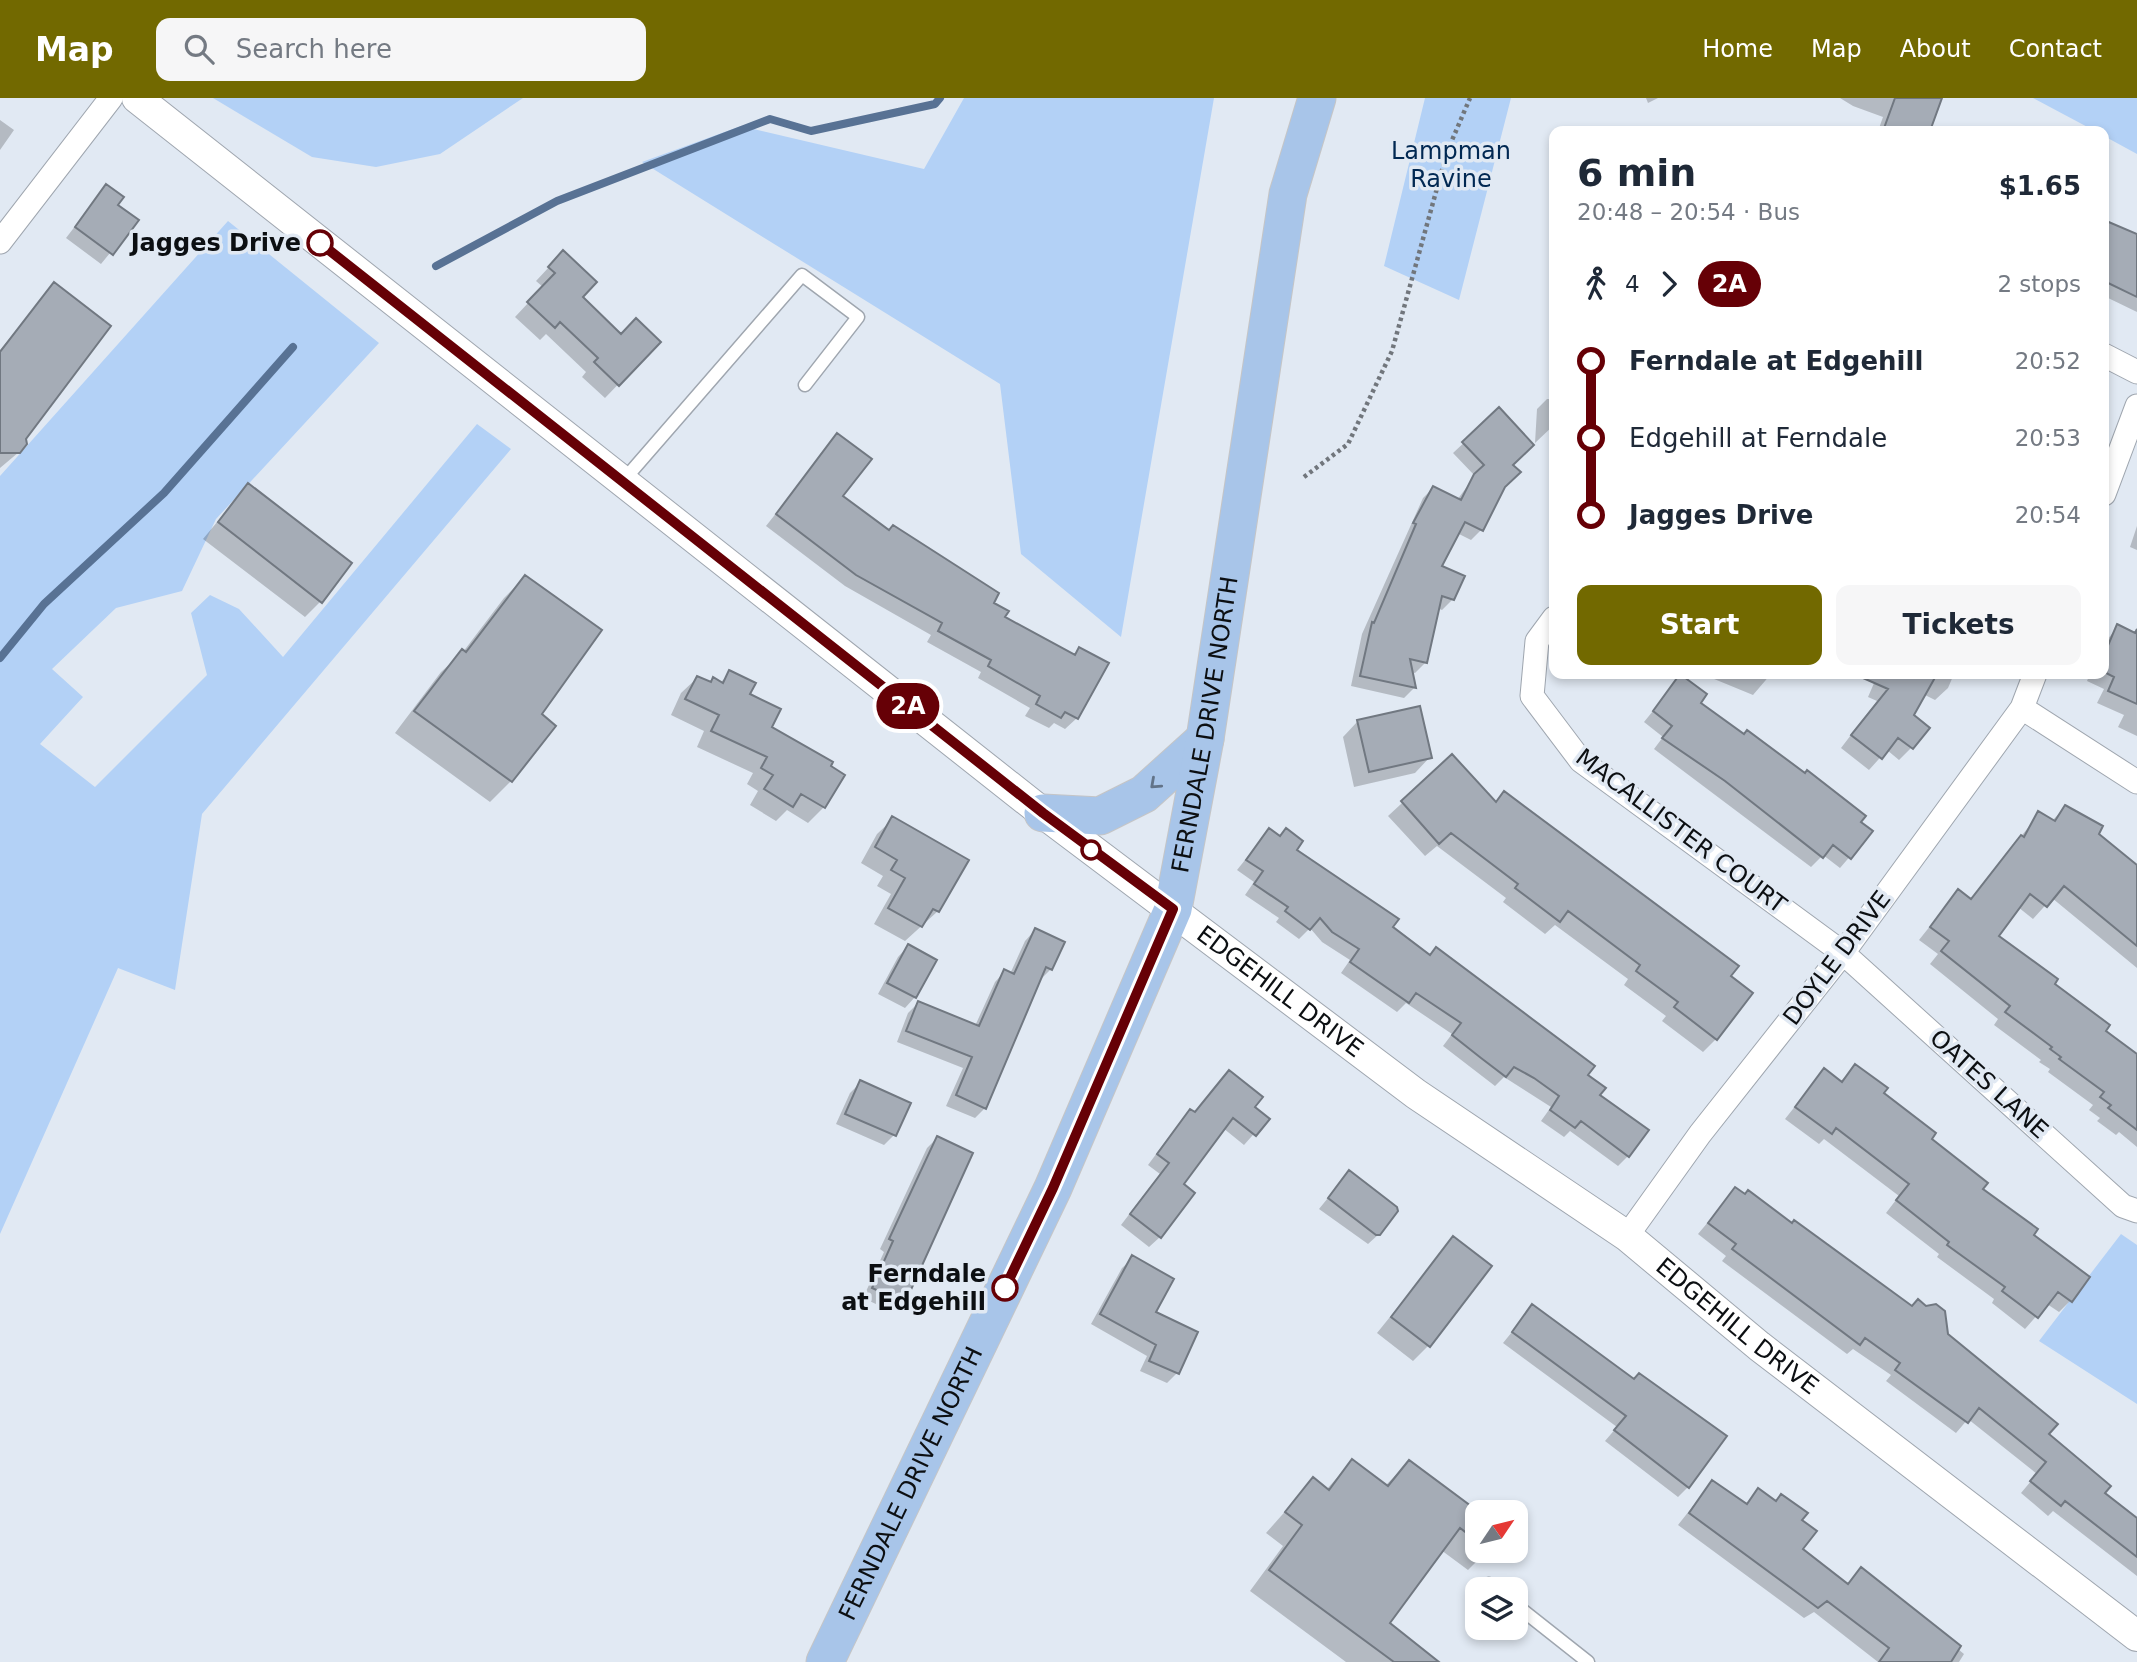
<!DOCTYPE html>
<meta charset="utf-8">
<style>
body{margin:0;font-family:"DejaVu Sans",sans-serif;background:#f6f6f7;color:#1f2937;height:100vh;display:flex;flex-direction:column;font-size:26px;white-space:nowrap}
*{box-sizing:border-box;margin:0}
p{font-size:23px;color:#747a83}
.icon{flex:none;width:38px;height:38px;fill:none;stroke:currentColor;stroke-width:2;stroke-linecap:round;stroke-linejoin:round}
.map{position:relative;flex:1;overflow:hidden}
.side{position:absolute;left:1549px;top:28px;width:560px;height:553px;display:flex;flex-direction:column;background:#fff;border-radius:14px;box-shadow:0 4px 10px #0003}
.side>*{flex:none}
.badge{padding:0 14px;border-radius:23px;font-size:24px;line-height:46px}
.needle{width:46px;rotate:55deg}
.buttons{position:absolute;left:1465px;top:1402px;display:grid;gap:14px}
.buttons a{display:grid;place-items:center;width:63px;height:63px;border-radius:14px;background:#fff;box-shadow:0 4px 10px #0003;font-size:35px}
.map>.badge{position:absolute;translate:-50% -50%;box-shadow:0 0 0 4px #fff}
.legs{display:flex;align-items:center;gap:10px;height:77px;padding:0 28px;font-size:23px}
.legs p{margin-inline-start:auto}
.head{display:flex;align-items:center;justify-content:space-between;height:119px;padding:0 28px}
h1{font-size:38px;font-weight:700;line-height:52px}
.button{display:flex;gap:14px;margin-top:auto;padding:14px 28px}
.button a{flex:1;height:80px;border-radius:14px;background:#726900;color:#fff;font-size:28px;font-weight:700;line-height:80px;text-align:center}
.button a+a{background:#f6f6f7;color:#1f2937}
ul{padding:0 28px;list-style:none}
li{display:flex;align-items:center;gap:24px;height:77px;font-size:26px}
li i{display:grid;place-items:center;width:10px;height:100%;margin:0 9px;background:currentColor}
li i::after{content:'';width:18px;height:18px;margin:-9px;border:5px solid;border-radius:50%;background:#fff}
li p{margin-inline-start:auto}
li:first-child i{background:linear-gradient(#0000 50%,currentColor 0)}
li:last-child i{background:linear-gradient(currentColor 50%,#0000 0)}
header{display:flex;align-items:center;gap:42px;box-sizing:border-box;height:98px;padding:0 35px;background:#726900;color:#fff}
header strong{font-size:33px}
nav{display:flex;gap:38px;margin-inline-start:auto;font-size:24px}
.search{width:490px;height:63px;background:#f6f6f7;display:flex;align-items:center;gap:18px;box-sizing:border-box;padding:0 24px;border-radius:14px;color:#747a83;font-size:26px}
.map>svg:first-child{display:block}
.green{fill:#b3d1f6}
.shadow{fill:#0003}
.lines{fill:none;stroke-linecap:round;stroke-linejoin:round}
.stream{stroke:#587294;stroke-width:8}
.building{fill:#a5acb6;stroke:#717881;stroke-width:2}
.service-casing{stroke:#9fa6af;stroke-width:15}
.minor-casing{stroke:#9fa6af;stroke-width:25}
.tertiary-casing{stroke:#9fa6af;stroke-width:32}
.primary-casing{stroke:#c5c5c6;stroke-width:39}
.path{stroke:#71767c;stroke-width:4.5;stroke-dasharray:3.5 3.5;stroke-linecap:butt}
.service{stroke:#fff;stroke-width:12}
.minor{stroke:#fff;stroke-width:23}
.tertiary{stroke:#fff;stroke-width:30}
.primary{stroke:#a8c5e9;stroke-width:37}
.oneway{stroke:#627388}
.line-1-casing{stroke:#fff;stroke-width:16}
.line-1{stroke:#660006;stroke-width:10}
.stop-1-dot{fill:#fff;stroke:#660006;stroke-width:3.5}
.labels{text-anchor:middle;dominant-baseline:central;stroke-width:7;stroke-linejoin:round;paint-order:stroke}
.park-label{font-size:24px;fill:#012852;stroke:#e1e9f3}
.stop-label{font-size:24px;font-weight:bold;fill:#0c0f12;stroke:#e1e9f3;text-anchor:end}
.street-label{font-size:24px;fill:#0c0f12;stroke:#e1e9f3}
</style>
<header>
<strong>Map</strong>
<div class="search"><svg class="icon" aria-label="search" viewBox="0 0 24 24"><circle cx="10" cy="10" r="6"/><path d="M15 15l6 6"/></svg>Search here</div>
<nav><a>Home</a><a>Map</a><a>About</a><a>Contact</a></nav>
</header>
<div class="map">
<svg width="2137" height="1564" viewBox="0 0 2137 1564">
<rect width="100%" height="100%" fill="#e1e9f3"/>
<path class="green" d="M 213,0 L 523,0 L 440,56 L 376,69 L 312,59 Z
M 964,0 L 1214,0 L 1121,539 L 1021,456 L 1000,286 L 642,64 L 741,28 L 924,71 Z
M 1425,0 L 1511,0 L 1459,202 L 1384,168 Z
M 2033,0 L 2137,0 L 2137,56 L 2104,38 L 2104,33 L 2095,33 Z
M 228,123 L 379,245 L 216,421 L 182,493 L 116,510 L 52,571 L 83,599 L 40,646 L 95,689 L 207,577 L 191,515 L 210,497 L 239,511 L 283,559 L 477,326 L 511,351 L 202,716 L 175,892 L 118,870 L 0,1136 L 0,378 Z
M 2121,1136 L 2137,1147 L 2137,1306 L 2039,1243 Z"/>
<path class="shadow" d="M 1646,0 L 1658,0 L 1648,5 Z
M 1840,0 L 1928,0 L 1938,4 L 1928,33 L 1878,33 L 1883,19 L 1853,8 Z
M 0,22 L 14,32 L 0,52 Z
M 106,88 L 116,107 L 136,123 L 101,166 L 66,140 Z
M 2104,124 L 2137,141 L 2137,214 L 2104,198 Z
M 550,168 L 621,238 L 659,244 L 605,300 L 582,279 L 586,274 L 546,236 L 540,242 L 515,219 L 543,189 L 536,183 Z
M 54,187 L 24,340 L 19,354 L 0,370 L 0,252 Z
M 1547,301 L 1554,301 L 1554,327 L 1535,345 L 1537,311 Z
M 1499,312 L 1511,367 L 1481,432 L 1471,442 L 1457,435 L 1440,469 L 1453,501 L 1442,512 L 1437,510 L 1426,564 L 1415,575 L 1411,574 L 1414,590 L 1404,600 L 1351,588 L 1362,536 L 1423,400 L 1433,390 L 1457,402 L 1475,378 L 1453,355 Z
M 838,337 L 841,399 L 992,505 L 1003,520 L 1073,558 L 1080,551 L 1077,620 L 1065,631 L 1054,625 L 1049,630 L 1025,618 L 1030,610 L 978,580 L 981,574 L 927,544 L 931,537 L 845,488 L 766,428 Z
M 248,387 L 321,503 L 305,519 L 203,441 Z
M 2137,428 L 2137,452 L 2130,449 Z
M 525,479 L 539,616 L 511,683 L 490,704 L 395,635 L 441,574 L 463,554 L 504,500 Z
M 2118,528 L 2137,537 L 2137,638 L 2118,629 L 2124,617 L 2097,605 L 2104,591 L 2087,583 L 2090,576 L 2104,576 L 2104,546 Z
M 730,575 L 824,709 L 808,725 L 787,712 L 776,723 L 750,707 L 758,693 L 747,686 L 753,675 L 697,649 L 704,633 L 671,617 L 681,595 L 697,580 L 710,585 L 720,585 Z
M 1702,576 L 1751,576 L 1764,581 L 1760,576 L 1771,576 L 1753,597 Z
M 1878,576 L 1954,576 L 1948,590 L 1935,602 L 1923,596 L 1912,618 L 1927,630 L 1911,650 L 1899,662 L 1887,652 L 1869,672 L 1841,650 L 1877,603 L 1868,599 Z
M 1674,587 L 1871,734 L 1840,770 L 1823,757 L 1811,769 L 1654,651 L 1663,639 L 1644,624 Z
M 1358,623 L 1430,659 L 1415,675 L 1354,689 L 1343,639 Z
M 1452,659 L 1494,705 L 1505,695 L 1729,879 L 1716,941 L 1703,954 L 1662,923 L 1666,918 L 1624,887 L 1628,881 L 1555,827 L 1545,836 L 1503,804 L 1506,800 L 1437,748 L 1425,758 L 1388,718 Z
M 2065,709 L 2137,767 L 2137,870 L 2052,800 L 2033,821 L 2018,809 L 1996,839 L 2137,958 L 2137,1049 L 2119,1034 L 2116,1037 L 2097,1023 L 2100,1020 L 2089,1012 L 2093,1007 L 2048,974 L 2050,971 L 2039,964 L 2041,962 L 1994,927 L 1998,921 L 1930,866 L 1938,856 L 1919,842 L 1958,793 L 1970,802 L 2039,716 L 2052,723 Z
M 893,721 L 938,813 L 905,843 L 874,826 L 891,796 L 877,788 L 883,778 L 861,765 L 877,736 Z
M 1269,732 L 1586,977 L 1628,1058 L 1618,1068 L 1570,1033 L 1564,1039 L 1541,1023 L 1551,1009 L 1504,979 L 1495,988 L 1443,948 L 1452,936 L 1406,905 L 1397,914 L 1341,875 L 1350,862 L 1322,844 L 1310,830 L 1299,841 L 1276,824 L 1279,820 L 1245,797 L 1254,784 L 1237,772 Z
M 1035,832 L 1051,871 L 1041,881 L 985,1010 L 975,1020 L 946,1008 L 963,970 L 897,944 L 908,915 L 918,905 L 975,928 L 995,884 L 1005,873 L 1010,876 L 1025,843 Z
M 908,848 L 915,899 L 905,910 L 878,896 L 898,859 Z
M 1855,968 L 2031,1137 L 2070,1203 L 2059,1214 L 2047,1206 L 2025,1231 L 1992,1205 L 1994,1201 L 1937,1159 L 1939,1156 L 1886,1115 L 1899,1098 L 1824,1041 L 1819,1046 L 1785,1021 L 1824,972 L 1840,984 Z
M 1229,974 L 1252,1009 L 1267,1021 L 1244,1047 L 1223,1030 L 1181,1087 L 1160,1139 L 1149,1149 L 1121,1127 L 1160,1076 L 1148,1067 L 1180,1024 L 1191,1014 L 1194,1016 Z
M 860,985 L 894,1037 L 884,1047 L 836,1026 L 850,995 Z
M 937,1040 L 904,1204 L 893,1214 L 863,1200 L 884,1154 L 880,1151 L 927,1050 Z
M 1349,1074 L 1379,1136 L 1368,1146 L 1319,1111 Z
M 1735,1092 L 1947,1237 L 2103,1395 L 2137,1422 L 2137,1478 L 2053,1413 L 2048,1418 L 2021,1395 L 2037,1376 L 1968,1321 L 1956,1335 L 1886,1283 L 1891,1277 L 1853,1251 L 1847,1256 L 1722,1163 L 1726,1158 L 1698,1136 Z
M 1453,1141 L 1428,1248 L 1413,1263 L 1377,1235 Z
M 1133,1160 L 1153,1215 L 1196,1235 L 1177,1275 L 1167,1285 L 1140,1273 L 1147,1258 L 1091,1226 L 1122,1170 Z
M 1533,1208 L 1688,1389 L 1678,1399 L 1605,1343 L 1617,1329 L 1503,1245 Z
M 1352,1363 L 1385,1388 L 1409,1364 L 1477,1415 L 1477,1452 L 1488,1452 L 1468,1472 L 1441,1452 L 1387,1525 L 1437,1564 L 1346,1564 L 1250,1493 L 1283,1448 L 1266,1435 L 1313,1382 L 1326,1392 Z
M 1712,1384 L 1745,1407 L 1758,1392 L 1775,1404 L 1781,1398 L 1800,1423 L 1801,1452 L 1846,1487 L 1861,1472 L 1964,1556 L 1959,1564 L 1878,1564 L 1814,1514 L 1804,1520 L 1678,1427 Z"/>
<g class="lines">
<path class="stream" d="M 436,168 L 557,103 L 770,21 L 811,33 L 935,6 L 940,0
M 0,560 L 44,506 L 164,395 L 293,249"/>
</g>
<path class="building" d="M 1895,0 L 1942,0 L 1930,33 L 1883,33 Z
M 106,86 L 124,99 L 118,107 L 139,122 L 113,157 L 75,129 Z
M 2104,122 L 2137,136 L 2137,199 L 2104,183 Z
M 563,152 L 597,184 L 583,199 L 621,236 L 636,220 L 661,244 L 619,288 L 594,264 L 598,260 L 560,224 L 555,230 L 527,204 L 555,175 L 548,169 Z
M 54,184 L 111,228 L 26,341 L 27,346 L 20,355 L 0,355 L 0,254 Z
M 1499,309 L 1534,347 L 1513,367 L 1521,374 L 1505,389 L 1483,433 L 1465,424 L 1442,468 L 1465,478 L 1454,502 L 1442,498 L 1427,565 L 1410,561 L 1416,590 L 1360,578 L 1372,524 L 1374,525 L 1416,426 L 1413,425 L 1433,388 L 1461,402 L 1474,376 L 1484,367 L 1462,344 Z
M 837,335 L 872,361 L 843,398 L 889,432 L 893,427 L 999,495 L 994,505 L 1009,513 L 1005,519 L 1075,557 L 1079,549 L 1109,565 L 1078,621 L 1065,614 L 1061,620 L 1036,606 L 1040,598 L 988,568 L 991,562 L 938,533 L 942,525 L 856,477 L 776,416 Z
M 248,385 L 352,465 L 322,505 L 218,424 Z
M 525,477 L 602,532 L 542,616 L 556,628 L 512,684 L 414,613 L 462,551 L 466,554 Z
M 2117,526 L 2135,535 L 2137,531 L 2137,606 L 2108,593 L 2114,579 L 2104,574 L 2104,557 Z
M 729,572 L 756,585 L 750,596 L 781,611 L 772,629 L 833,664 L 831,668 L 845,677 L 825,710 L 801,696 L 793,709 L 764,691 L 773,677 L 761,670 L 767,659 L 711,633 L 719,617 L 685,601 L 697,578 L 711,584 L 713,579 L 723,585 Z
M 1680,576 L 1707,596 L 1701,605 L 1744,636 L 1747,632 L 1805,675 L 1807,672 L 1866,718 L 1861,724 L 1873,733 L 1851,761 L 1833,747 L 1823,760 L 1725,683 L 1662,640 L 1672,628 L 1653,613 Z
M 1854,576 L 1937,576 L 1914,617 L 1930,630 L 1913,651 L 1898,640 L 1882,661 L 1851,637 L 1888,591 Z
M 1420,608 L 1432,660 L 1369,674 L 1357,622 Z
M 1452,656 L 1496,704 L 1504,693 L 1739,868 L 1731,878 L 1753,895 L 1717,942 L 1674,909 L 1678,904 L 1636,873 L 1640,867 L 1568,813 L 1560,824 L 1515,790 L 1518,786 L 1451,735 L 1439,746 L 1401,703 Z
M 2065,707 L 2103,728 L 2099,736 L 2137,767 L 2137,848 L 2064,788 L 2047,809 L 2030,796 L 1999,838 L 2058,881 L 2055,886 L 2110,927 L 2106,933 L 2137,956 L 2137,1032 L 2108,1010 L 2111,1007 L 2100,999 L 2104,994 L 2059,961 L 2061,959 L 2050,951 L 2052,949 L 2005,914 L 2010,908 L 1941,853 L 1949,843 L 1930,829 L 1958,791 L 1971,801 L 2021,737 L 2024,739 L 2038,713 L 2055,723 Z
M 892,718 L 969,762 L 939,814 L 933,811 L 922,829 L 888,810 L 905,780 L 891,772 L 897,762 L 875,749 Z
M 1269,730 L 1280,738 L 1286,730 L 1303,743 L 1297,752 L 1399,821 L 1393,829 L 1430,857 L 1436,849 L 1595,968 L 1588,977 L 1606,990 L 1600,997 L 1649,1032 L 1629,1059 L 1581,1023 L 1575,1030 L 1550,1012 L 1559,998 L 1534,980 L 1514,969 L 1506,979 L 1481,960 L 1452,937 L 1461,925 L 1416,895 L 1409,905 L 1350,864 L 1359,851 L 1332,834 L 1320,820 L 1310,832 L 1285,813 L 1288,809 L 1254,786 L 1263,773 L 1246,762 Z
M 1035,830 L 1065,844 L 1052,872 L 1046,869 L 986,1011 L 956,997 L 972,959 L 906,933 L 918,903 L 979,928 L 1004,871 L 1014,876 Z
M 908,846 L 937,862 L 916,900 L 887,885 Z
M 1855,966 L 1888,990 L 1884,995 L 1936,1035 L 1932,1041 L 1988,1085 L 1983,1091 L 2038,1131 L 2034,1137 L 2090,1179 L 2072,1204 L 2058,1194 L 2038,1220 L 2002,1193 L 2005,1189 L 1947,1147 L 1949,1144 L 1896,1102 L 1909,1086 L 1836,1030 L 1832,1036 L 1795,1009 L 1824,970 L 1842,984 Z
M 1229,972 L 1263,999 L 1255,1009 L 1270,1021 L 1256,1038 L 1233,1020 L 1184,1086 L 1195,1095 L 1161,1140 L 1130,1116 L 1169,1065 L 1157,1056 L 1190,1011 L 1195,1014 Z
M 860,982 L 911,1005 L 896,1038 L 845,1016 Z
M 937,1038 L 973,1055 L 905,1205 L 872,1190 L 893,1143 L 889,1141 Z
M 1349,1072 L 1397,1109 L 1398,1113 L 1380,1137 L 1376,1137 L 1328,1100 Z
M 1735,1089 L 1745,1096 L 1748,1092 L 1792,1125 L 1794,1122 L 1912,1208 L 1918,1201 L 1926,1208 L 1936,1206 L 1945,1213 L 1948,1236 L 2058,1326 L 2049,1336 L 2111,1388 L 2105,1395 L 2137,1420 L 2137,1459 L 2065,1403 L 2061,1408 L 2030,1383 L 2046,1364 L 1979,1310 L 1968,1325 L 1895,1272 L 1900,1265 L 1865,1240 L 1860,1247 L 1732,1151 L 1736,1146 L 1708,1125 Z
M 1453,1138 L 1492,1168 L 1430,1249 L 1391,1219 Z
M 1132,1157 L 1174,1181 L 1156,1214 L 1198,1234 L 1179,1276 L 1149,1263 L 1156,1247 L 1100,1216 Z
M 1532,1206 L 1634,1281 L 1639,1275 L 1727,1338 L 1689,1390 L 1614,1332 L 1626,1318 L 1512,1234 Z
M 1352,1361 L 1388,1388 L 1409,1362 L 1479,1414 L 1477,1443 L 1460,1430 L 1390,1525 L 1439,1564 L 1394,1564 L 1269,1472 L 1302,1427 L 1285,1414 L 1313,1379 L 1329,1392 Z
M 1712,1382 L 1747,1406 L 1758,1390 L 1776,1403 L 1781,1396 L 1808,1415 L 1802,1422 L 1817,1433 L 1803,1451 L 1848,1486 L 1861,1469 L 1961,1548 L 1951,1564 L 1879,1564 L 1889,1550 L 1827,1503 L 1818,1510 L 1689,1415 Z"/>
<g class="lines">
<g class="service-casing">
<path id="service" d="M 623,383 L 802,177 L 858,219 L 805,287
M 1489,1486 L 1495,1491
M 1516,1507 L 1588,1564"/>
</g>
<g class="minor-casing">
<path id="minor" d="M 0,144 L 111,0
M 2104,257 L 2137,274
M 2104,396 L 2137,308
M 1554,520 L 1537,543 L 1532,598 L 1581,663 L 1843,855 L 2123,1108 L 2137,1113
M 2022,610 L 2137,684
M 1627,1138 L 1700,1036 L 1843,855 L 2022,610 L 2035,576"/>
</g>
<g class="tertiary-casing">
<g id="tertiary">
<path id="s1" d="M 137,0 L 1043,715 L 1416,996 L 1627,1138 L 1759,1248 L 2137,1538"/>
</g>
</g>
<g class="primary-casing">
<g id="primary">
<path d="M 1043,715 L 1100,718 L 1144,696 L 1205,641"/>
<path id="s2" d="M 825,1564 L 1053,1090 L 1173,811 L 1205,641 L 1288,96 L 1317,0"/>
</g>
</g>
<path class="path" d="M 1304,379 L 1348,346 L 1392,253 L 1447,54 L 1470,0"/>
<use href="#service" class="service"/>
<use href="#minor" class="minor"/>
<use href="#tertiary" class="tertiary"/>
<use href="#primary" class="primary"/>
</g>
<defs><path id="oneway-chevron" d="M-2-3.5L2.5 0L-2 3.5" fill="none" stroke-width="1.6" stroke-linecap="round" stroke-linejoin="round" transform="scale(1.75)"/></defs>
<use class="oneway" href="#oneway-chevron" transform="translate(1155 686) rotate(138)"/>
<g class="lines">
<g class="line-1-casing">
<path id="line-1" d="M 320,145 L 1043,715 L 1173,811 L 1053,1090 L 1005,1190"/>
</g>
<use href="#line-1" class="line-1"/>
</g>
<g class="stop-1-dot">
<circle cx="320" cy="145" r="12"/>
<circle cx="1091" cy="752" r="9"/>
<circle cx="1005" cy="1190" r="12"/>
</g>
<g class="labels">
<g class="park-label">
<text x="1451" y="53">Lampman<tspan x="1451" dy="28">Ravine</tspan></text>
</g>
<g class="stop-label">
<text x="301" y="145">Jagges Drive</text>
<text x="986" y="1176">Ferndale<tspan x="986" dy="28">at Edgehill</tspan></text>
</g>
<g class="street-label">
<text stroke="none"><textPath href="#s2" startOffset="1017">FERNDALE DRIVE NORTH</textPath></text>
<text transform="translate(1681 733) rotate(37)">MACALLISTER COURT</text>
<text transform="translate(1837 860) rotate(-53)">DOYLE DRIVE</text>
<text stroke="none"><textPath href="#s1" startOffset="1451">EDGEHILL DRIVE</textPath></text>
<text transform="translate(1989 986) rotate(42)">OATES LANE</text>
<text stroke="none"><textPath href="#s1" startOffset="2018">EDGEHILL DRIVE</textPath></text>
<text stroke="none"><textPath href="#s2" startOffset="198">FERNDALE DRIVE NORTH</textPath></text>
</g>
</g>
</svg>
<div class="buttons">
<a><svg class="needle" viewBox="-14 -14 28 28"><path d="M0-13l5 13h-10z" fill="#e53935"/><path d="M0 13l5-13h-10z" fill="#747a83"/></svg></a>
<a><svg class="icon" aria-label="layers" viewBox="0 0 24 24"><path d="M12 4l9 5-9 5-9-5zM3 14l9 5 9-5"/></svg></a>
</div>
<b class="badge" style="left:908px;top:608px;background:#660006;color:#fff">2A</b>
<section class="side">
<div class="head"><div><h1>6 min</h1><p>20:48 – 20:54 · Bus</p></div><b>$1.65</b></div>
<div class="legs"><svg class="icon" aria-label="walk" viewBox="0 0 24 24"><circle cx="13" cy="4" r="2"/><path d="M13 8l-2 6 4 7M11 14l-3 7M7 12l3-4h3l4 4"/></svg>4<svg class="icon" aria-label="forward" viewBox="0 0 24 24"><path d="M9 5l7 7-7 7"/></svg><b class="badge" style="background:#660006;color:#fff">2A</b><p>2 stops</p></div>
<ul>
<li><i style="color:#660006"></i><b>Ferndale at Edgehill</b><p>20:52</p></li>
<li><i style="color:#660006"></i><span>Edgehill at Ferndale</span><p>20:53</p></li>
<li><i style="color:#660006"></i><b>Jagges Drive</b><p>20:54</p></li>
</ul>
<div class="button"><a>Start</a><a>Tickets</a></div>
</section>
</div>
